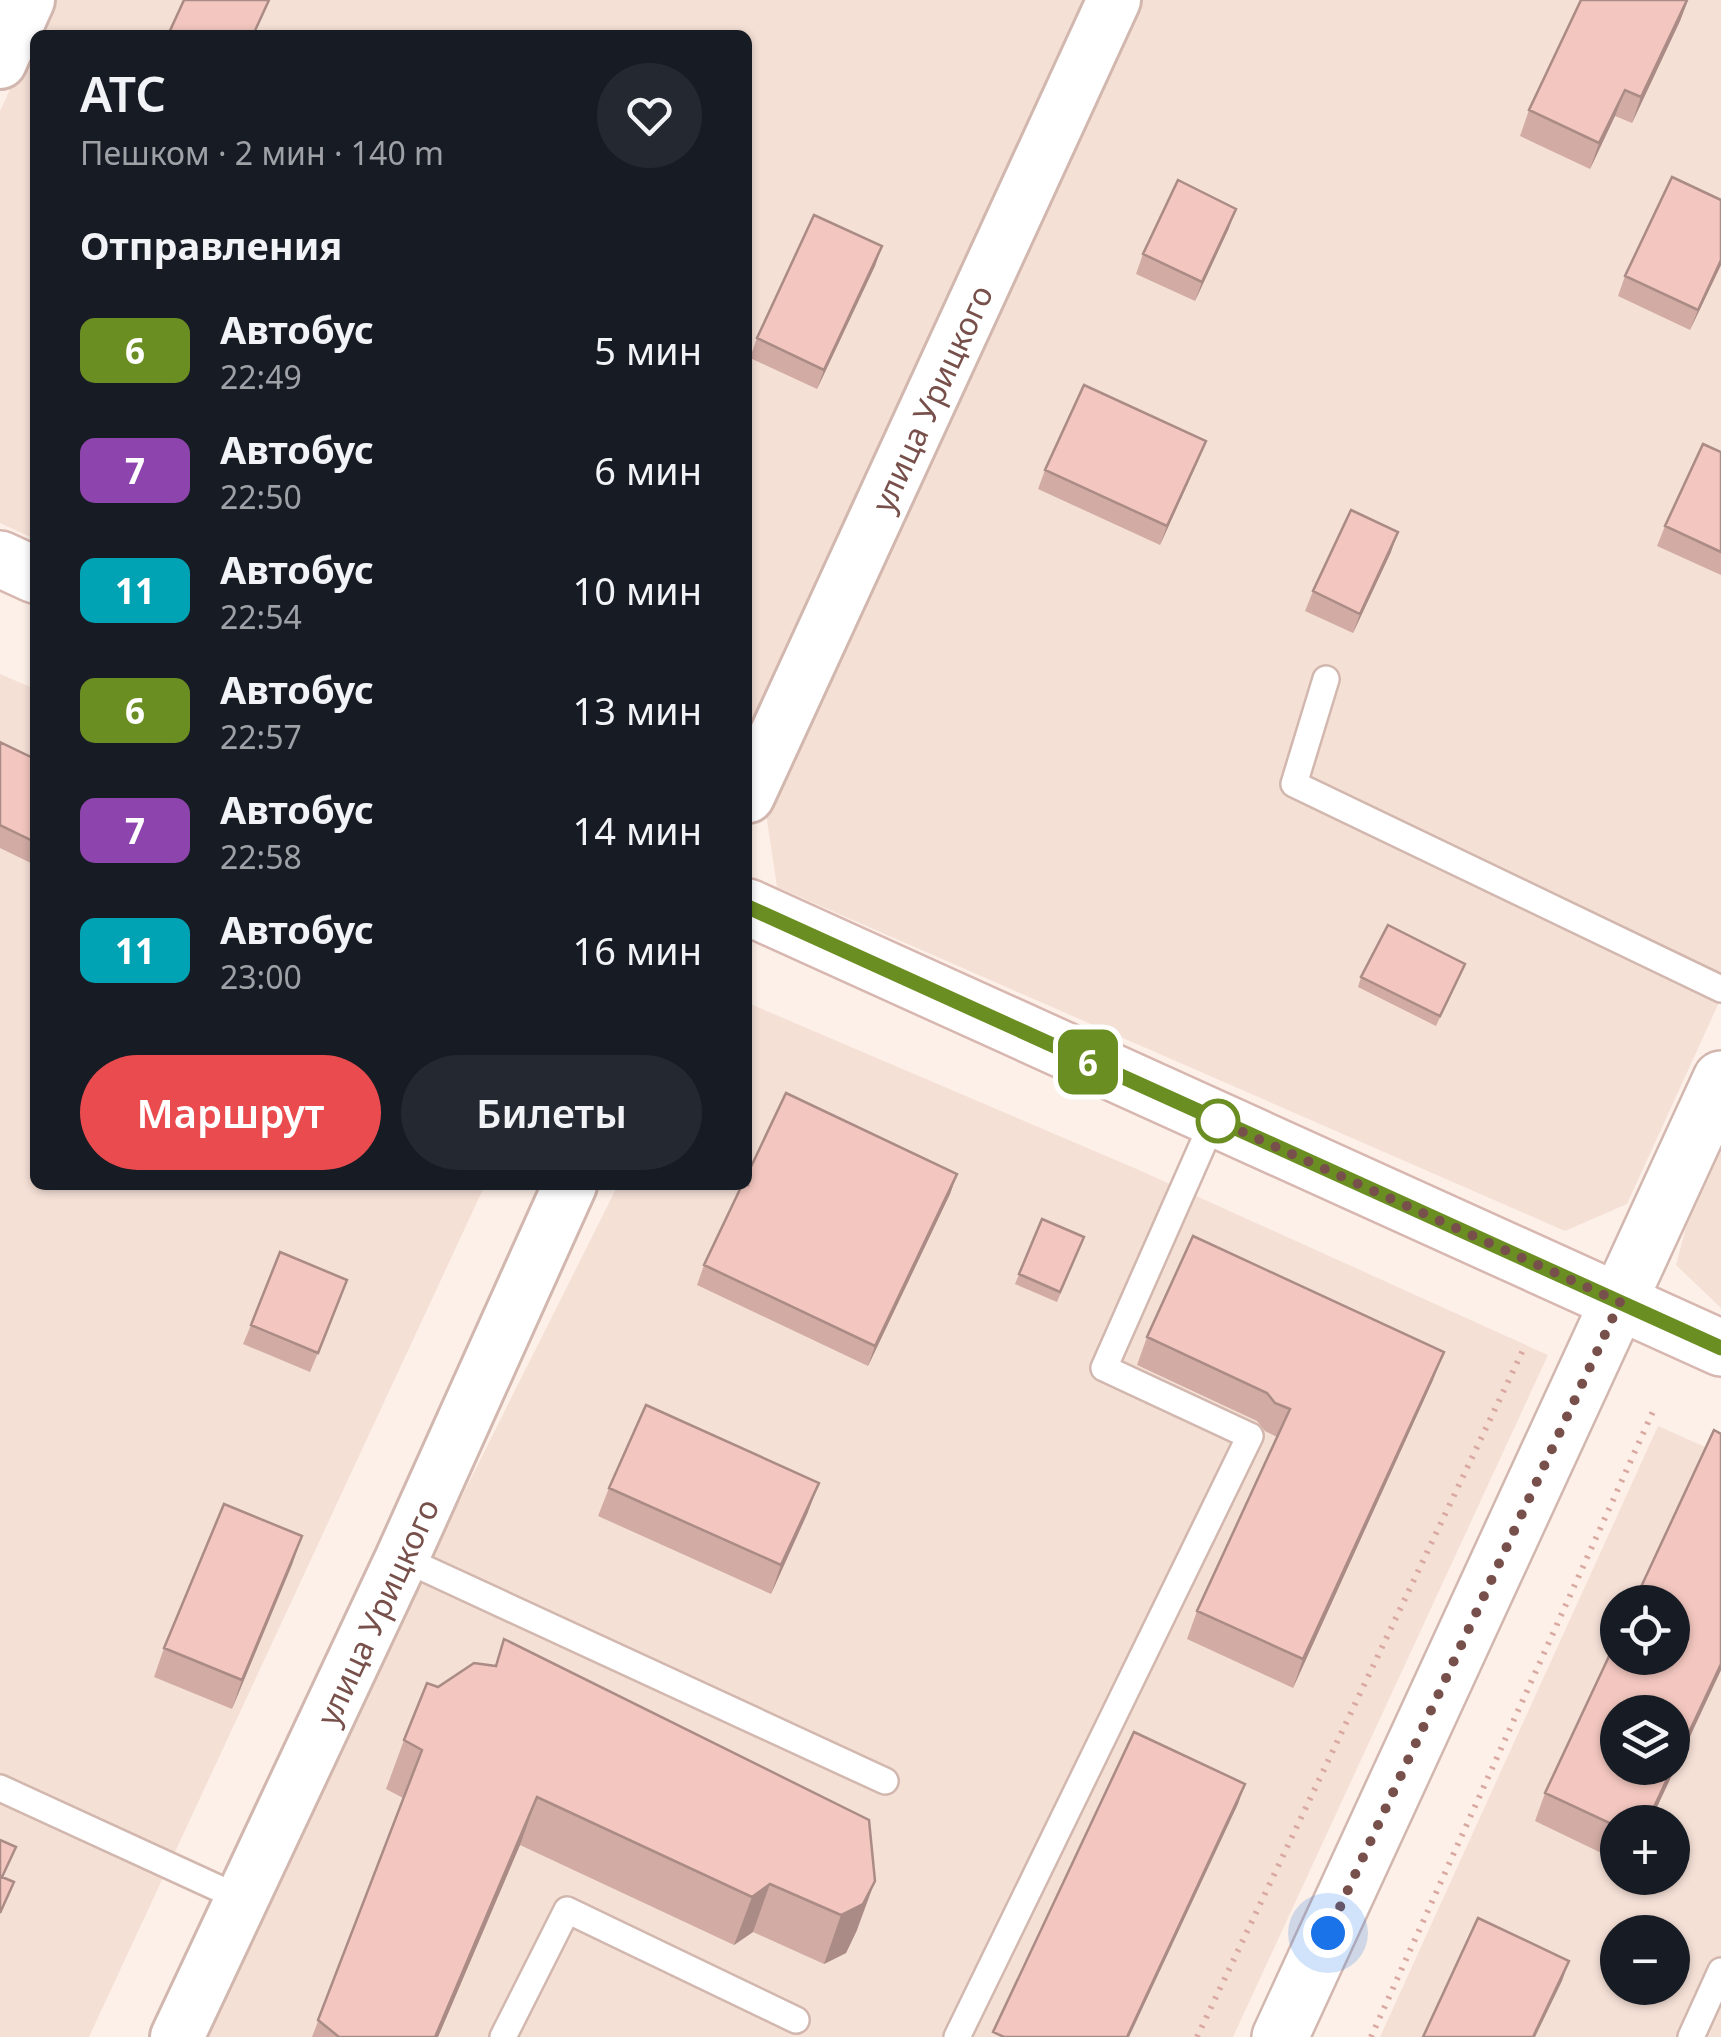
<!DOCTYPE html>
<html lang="ru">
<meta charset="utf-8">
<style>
body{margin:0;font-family:"Noto Sans",sans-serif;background:#242831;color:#f1f3f6;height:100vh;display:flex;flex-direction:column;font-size:38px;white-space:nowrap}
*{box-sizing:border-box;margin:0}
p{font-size:32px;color:#9ea1a6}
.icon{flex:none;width:55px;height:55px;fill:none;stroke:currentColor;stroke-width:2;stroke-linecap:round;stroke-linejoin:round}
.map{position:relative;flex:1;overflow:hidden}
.sheet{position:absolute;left:30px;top:30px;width:722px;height:1160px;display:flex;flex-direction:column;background:#171b24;border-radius:15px;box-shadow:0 2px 8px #0004}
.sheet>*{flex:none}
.badge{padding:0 20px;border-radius:15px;font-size:35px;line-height:65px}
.controls{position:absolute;left:1600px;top:1585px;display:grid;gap:20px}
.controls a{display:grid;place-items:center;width:90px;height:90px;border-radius:50%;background:#171b24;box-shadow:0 2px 8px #0004;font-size:50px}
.you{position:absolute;width:50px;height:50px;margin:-25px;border:8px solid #fff;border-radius:50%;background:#1a73e8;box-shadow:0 0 0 15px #1a73e833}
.map>.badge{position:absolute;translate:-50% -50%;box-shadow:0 0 0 5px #fff}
h2{padding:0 50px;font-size:38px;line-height:90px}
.round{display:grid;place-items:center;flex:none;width:105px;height:105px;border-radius:52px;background:#242831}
.summary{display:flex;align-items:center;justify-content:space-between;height:170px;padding:0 50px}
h1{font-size:48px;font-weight:600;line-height:75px}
.cta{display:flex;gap:20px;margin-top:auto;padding:20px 50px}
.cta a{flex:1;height:115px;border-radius:60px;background:#e94b4e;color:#fff;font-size:40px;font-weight:600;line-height:115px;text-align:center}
.cta a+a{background:#242831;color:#f1f3f6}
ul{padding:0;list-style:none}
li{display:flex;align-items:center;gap:30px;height:120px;padding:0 50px}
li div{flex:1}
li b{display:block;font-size:38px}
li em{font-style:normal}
li .badge{min-width:110px;font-weight:700;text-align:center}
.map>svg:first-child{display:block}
.residential{fill:#f5e0d6;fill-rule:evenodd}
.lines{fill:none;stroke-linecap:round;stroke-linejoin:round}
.service-casing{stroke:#d2b7af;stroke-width:30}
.minor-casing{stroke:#d2b7af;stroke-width:58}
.tertiary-casing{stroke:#d2b7af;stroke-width:60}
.secondary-casing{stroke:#d7b7af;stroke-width:60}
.path{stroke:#d9a9a1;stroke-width:6;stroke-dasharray:2.5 8;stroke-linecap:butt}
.service{stroke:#fff;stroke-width:25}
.minor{stroke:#fff;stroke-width:52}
.tertiary{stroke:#fff;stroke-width:55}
.secondary{stroke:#fff;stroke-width:55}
.wall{fill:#d1aba4}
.shaded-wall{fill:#aa8b86}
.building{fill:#f3c7bf;stroke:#aa8b86;stroke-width:2.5;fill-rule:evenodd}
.line-casing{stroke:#fff;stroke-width:22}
.line{stroke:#6b8e23;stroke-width:15}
.walk{stroke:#78504b;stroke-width:10;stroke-dasharray:0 18}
.stop-dot{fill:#fff;stroke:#6b8e23;stroke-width:5}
.labels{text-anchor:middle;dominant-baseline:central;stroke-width:8;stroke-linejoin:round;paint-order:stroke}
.street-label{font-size:32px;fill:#78504b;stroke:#fff5ef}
</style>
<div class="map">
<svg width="1721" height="2037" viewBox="0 0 1721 2037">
<rect width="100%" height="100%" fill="#fdf0e8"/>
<path class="residential" d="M 51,0 L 1082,0 L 748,730 L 748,35 L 35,35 L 35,539 L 0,523 L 0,111 Z
M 1141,0 L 1721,0 L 1721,998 L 1627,1204 L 1565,1231 L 777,887 L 766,814 Z
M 0,674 L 35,689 L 35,1185 L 485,1185 L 89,2037 L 0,2037 Z
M 748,1003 L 1139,1170 L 1548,1355 L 1233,2037 L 206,2037 L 446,1528 L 618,1185 L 748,1185 Z
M 1721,1149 L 1721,1308 L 1676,1265 L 1687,1223 Z
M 1658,1426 L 1721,1454 L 1721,2037 L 1380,2037 ZM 1618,1602 L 1672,1602 L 1672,1658 L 1618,1658 ZM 1618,1712 L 1672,1712 L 1672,1768 L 1618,1768 ZM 1618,1822 L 1672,1822 L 1672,1878 L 1618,1878 ZM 1618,1932 L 1672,1932 L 1672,1988 L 1618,1988 Z"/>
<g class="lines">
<g class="service-casing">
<path id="service" d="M 1326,679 L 1294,784 L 1721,989
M 402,1558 L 885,1781
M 0,1788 L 244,1900
M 503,2037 L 567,1910 L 796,2020
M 957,2037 L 1250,1436 L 1104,1368 L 1214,1119
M 1691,2037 L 1721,1971"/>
</g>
<g class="minor-casing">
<g id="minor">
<path d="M 0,62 L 28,0"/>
<path id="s1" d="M 748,796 L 1114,0"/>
<path id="s2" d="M 177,2037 L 402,1558 L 570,1185"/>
</g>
</g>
<g class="tertiary-casing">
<path id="tertiary" d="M 1280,2037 L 1721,1079"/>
</g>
<g class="secondary-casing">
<path id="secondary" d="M 0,559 L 35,575
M 748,907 L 1721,1348"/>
</g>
<path class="path" d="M 1197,2037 L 1524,1348
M 1371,2037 L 1655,1407"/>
<use href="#service" class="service"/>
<use href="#minor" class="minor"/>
<use href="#tertiary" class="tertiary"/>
<use href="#secondary" class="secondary"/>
</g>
<path class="wall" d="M 1688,0 L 1680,21 L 1632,123 L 1615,116 L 1590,169 L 1520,136 L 1529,110 Z
M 1721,200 L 1721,265 L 1690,330 L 1618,296 L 1625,276 Z
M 1229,228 L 1195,301 L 1136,274 L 1143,254 Z
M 882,246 L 875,266 L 817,389 L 750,358 L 757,338 Z
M 1206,441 L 1198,461 L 1160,545 L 1038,489 L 1045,470 Z
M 1721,452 L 1721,575 L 1657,546 L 1665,526 Z
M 1391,552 L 1353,633 L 1305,611 L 1313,591 Z
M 0,742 L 35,759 L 35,865 L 0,848 Z
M 1465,964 L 1436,1026 L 1358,987 L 1361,977 Z
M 957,1174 L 950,1194 L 868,1366 L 697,1285 L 704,1265 Z
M 1042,1219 L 1084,1237 L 1057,1302 L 1015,1284 Z
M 340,1300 L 310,1372 L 243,1344 L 251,1325 Z
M 1147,1337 L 1433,1380 L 1293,1688 L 1187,1639 L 1197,1611 L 1277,1437 L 1265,1431 L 1257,1421 L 1137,1365 Z
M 1721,1434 L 1721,1670 L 1650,1822 L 1618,1822 L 1618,1861 L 1535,1821 L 1545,1793 Z
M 609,1488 L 808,1512 L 771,1594 L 598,1516 Z
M 302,1536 L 232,1709 L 154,1677 L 164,1648 Z
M 504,1639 L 869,1820 L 857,1930 L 846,1953 L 824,1964 L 753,1932 L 734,1945 L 520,1845 L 438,2037 L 312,2037 L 403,1798 L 386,1789 L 404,1740 L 438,1687 L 495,1666 Z"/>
<path class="shaded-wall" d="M 1688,0 L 1680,21 L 1632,123 L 1641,97 Z
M 1625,90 L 1615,116 L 1590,169 L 1599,143 Z
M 1236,209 L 1229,228 L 1195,301 L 1202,282 Z
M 882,246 L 875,266 L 817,389 L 824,370 Z
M 1721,260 L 1721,265 L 1690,330 L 1698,310 Z
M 1206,441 L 1198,461 L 1160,545 L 1167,526 Z
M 1398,532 L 1391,552 L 1353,633 L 1360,614 Z
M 957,1174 L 950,1194 L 868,1366 L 875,1346 Z
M 1444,1352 L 1433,1380 L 1293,1688 L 1303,1659 Z
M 819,1483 L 808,1512 L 771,1594 L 781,1565 Z
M 302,1536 L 292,1565 L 232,1709 L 242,1680 Z
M 1721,1664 L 1721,1670 L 1650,1822 L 1647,1822 Z
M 1245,1784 L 1238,1804 L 1129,2037 L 1127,2037 Z
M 537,1797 L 520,1845 L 438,2037 L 435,2037 Z
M 875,1881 L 857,1930 L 846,1953 L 824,1964 L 841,1915 Z
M 770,1884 L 753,1932 L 734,1945 L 752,1897 Z
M 1569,1961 L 1562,1981 L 1535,2037 L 1533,2037 Z"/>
<path class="building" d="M 184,0 L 269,0 L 253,35 L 168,35 Z
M 1581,0 L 1687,0 L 1641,97 L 1625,90 L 1599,143 L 1529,110 Z
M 1672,177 L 1721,200 L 1721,260 L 1698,310 L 1625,276 Z
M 1178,180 L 1236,209 L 1202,282 L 1143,254 Z
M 814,215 L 882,246 L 824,370 L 757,338 Z
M 1084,385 L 1206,441 L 1167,526 L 1045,470 Z
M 1703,444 L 1721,452 L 1721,552 L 1665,526 Z
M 1351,510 L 1398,532 L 1360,614 L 1313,591 Z
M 0,742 L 35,759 L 35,842 L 0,825 Z
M 1388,925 L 1465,964 L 1440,1016 L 1361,977 Z
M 786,1093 L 957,1174 L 875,1346 L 704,1265 L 742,1185 L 748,1185 L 748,1173 Z
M 1042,1219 L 1084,1237 L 1060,1292 L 1019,1274 Z
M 1193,1236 L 1444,1352 L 1303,1659 L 1197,1611 L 1290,1409 L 1275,1403 L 1267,1393 L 1147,1337 Z
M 280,1252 L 347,1280 L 318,1353 L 251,1325 Z
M 646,1405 L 819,1483 L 781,1565 L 609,1488 Z
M 1714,1430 L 1721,1434 L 1721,1664 L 1647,1822 L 1618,1822 L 1618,1827 L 1545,1793 L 1618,1637 L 1618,1658 L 1672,1658 L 1672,1602 L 1634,1602 ZM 1618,1712 L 1672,1712 L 1672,1768 L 1618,1768 Z
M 224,1504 L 302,1536 L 242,1680 L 164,1648 Z
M 504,1639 L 869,1820 L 875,1881 L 863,1904 L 841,1915 L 770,1884 L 752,1897 L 537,1797 L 435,2037 L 339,2037 L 318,2020 L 422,1750 L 404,1740 L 427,1683 L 438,1687 L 474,1663 L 496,1666 Z
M 1134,1732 L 1245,1784 L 1127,2037 L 1004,2037 L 993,2032 Z
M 0,1840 L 16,1847 L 2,1877 L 14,1882 L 0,1913 Z
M 1478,1918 L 1569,1961 L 1533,2037 L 1423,2037 Z"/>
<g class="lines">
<g class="line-casing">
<path id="line" d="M 748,907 L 1721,1348"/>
</g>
<use href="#line" class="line"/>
<path class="walk" d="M 1218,1121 L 1214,1119 L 1620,1302 L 1328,1933"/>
</g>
<circle class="stop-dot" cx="1218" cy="1121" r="20"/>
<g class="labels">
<g class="street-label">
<text stroke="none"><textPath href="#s1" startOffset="438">улица Урицкого</textPath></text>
<text stroke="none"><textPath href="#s2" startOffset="470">улица Урицкого</textPath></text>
</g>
</g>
</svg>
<div class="controls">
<a><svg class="icon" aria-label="locate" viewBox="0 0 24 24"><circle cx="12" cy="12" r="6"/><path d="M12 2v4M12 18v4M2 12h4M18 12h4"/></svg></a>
<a><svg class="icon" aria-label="layers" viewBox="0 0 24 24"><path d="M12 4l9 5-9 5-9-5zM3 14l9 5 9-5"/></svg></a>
<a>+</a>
<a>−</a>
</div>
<div class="you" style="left:1328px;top:1933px"></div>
<b class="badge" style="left:1088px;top:1062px;background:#6b8e23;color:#fff">6</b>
<section class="sheet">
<div class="summary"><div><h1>АТС</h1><p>Пешком · 2 мин · 140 m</p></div><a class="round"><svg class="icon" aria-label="heart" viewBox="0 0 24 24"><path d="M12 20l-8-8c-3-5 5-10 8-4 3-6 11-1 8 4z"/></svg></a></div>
<h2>Отправления</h2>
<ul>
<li><span class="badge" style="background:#6b8e23;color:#fff">6</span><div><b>Автобус</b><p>22:49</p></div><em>5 мин</em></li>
<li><span class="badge" style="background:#8e44ad;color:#fff">7</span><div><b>Автобус</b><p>22:50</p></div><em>6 мин</em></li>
<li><span class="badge" style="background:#00a3b4;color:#fff">11</span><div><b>Автобус</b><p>22:54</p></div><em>10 мин</em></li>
<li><span class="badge" style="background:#6b8e23;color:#fff">6</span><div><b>Автобус</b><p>22:57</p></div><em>13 мин</em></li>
<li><span class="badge" style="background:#8e44ad;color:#fff">7</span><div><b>Автобус</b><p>22:58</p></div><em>14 мин</em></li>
<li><span class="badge" style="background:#00a3b4;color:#fff">11</span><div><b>Автобус</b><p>23:00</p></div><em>16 мин</em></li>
</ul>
<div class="cta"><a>Маршрут</a><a>Билеты</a></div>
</section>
</div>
